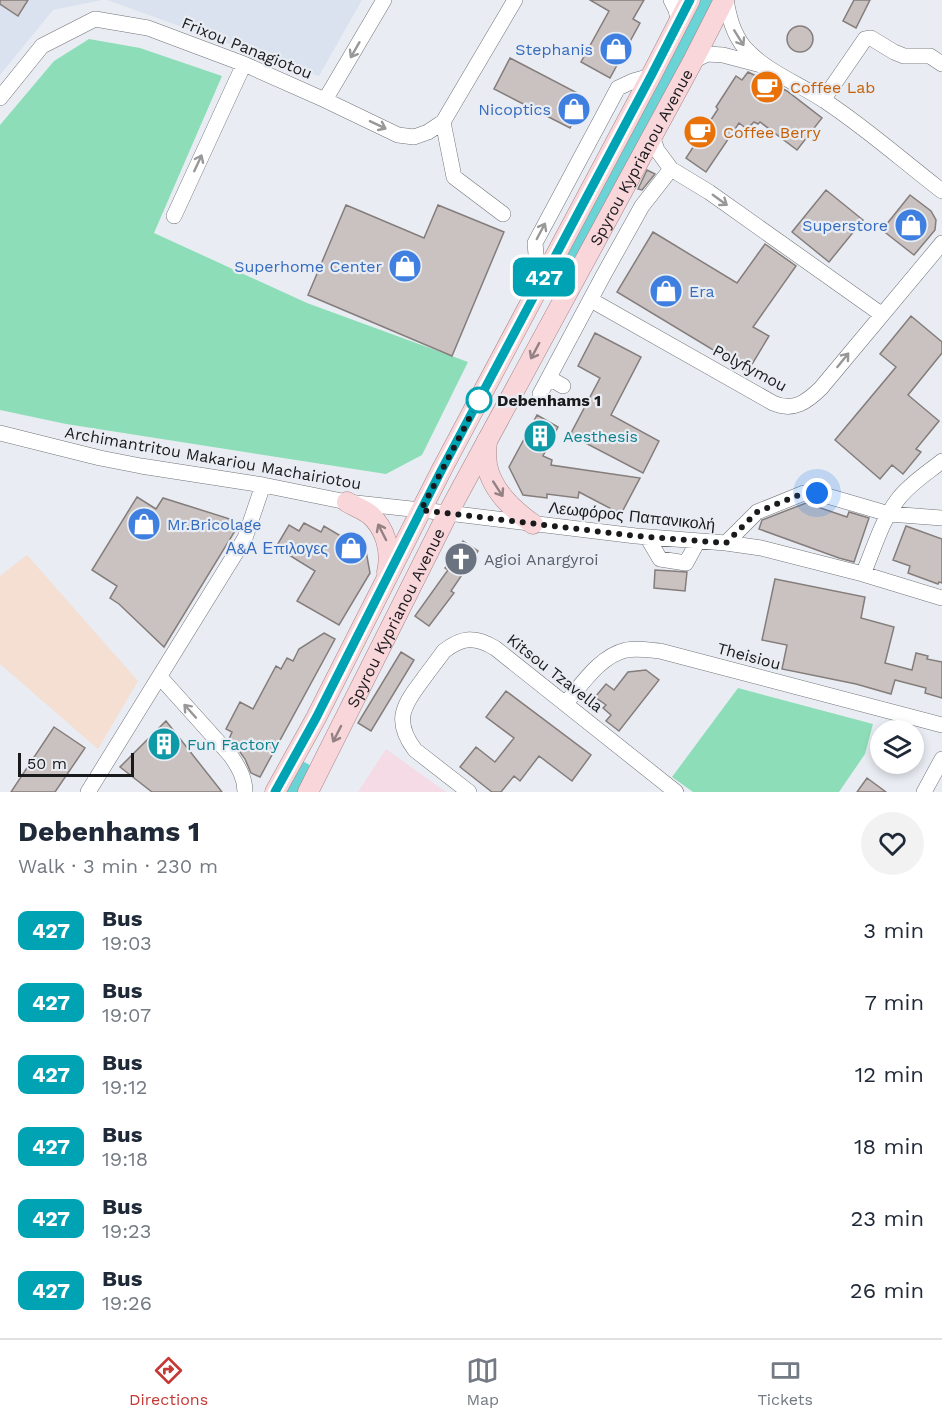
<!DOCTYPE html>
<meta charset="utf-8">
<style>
body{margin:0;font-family:"Work Sans",sans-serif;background:#f2f2f3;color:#1f2937;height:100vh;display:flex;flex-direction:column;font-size:22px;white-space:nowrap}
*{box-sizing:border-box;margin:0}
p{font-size:20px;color:#747a83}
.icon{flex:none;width:33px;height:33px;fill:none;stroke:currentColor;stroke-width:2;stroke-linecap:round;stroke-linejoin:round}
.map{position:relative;height:792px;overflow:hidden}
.drawer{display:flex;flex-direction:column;background:#fff;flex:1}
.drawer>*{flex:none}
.badge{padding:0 12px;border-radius:9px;font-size:21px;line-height:39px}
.fabs{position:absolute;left:870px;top:720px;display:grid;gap:12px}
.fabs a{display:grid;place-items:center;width:54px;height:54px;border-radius:50%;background:#fff;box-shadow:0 3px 9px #0003;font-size:30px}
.scale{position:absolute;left:18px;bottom:15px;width:116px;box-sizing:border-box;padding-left:6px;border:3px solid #191a1c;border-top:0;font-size:16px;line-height:21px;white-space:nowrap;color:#191a1c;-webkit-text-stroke:4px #e9edf3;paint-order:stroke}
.you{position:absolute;width:30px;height:30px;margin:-15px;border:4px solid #fff;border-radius:50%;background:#1a73e8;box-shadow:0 0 0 9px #1a73e833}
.map>.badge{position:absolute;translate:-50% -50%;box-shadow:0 0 0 3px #fff}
.round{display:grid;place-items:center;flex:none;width:63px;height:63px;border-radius:32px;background:#f2f2f3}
.summary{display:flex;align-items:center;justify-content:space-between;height:102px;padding:0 18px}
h1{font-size:28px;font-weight:700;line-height:45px}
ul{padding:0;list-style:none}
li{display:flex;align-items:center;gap:18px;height:72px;padding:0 18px}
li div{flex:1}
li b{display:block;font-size:22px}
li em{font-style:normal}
li .badge{min-width:66px;font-weight:700;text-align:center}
.tabs{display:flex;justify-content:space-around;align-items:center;height:84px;border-top:2px solid #e0e1e3;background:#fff;font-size:16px;color:#747a83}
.tabs a{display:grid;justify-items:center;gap:3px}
.tabs .active{color:#c63834}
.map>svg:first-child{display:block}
.commercial{fill:#f4dbe6}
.industrial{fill:#f5ded2}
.built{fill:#d9e2ee}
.green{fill:#8ddeb8}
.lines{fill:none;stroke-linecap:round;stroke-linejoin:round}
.river{stroke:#69d3d5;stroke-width:27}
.building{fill:#c9c2c0;stroke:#847d7b;stroke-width:1.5}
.minor-casing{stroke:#707479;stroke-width:16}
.major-casing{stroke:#a78387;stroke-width:21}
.minor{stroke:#fff;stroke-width:15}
.major{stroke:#f8d6da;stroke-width:20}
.oneway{stroke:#989899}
.oneway2{stroke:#948184}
.line-casing{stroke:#fff;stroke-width:14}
.line{stroke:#00a3b4;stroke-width:9}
.walk{stroke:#191a1c;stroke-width:6;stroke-dasharray:0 10.8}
.stop-dot{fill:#fff;stroke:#00a3b4;stroke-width:3}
.labels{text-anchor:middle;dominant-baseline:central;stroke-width:4.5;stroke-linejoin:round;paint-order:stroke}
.street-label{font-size:16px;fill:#191a1c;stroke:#e9edf3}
.shop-label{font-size:16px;fill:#366cbe;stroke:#e9edf3;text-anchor:end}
.food-label{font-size:16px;fill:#c56008;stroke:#e9edf3;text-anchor:start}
.stop-label{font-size:16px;font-weight:bold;fill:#191a1c;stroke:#e9edf3;text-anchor:start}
.culture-label{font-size:16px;fill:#0d838f;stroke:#e9edf3;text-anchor:start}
.worship-label{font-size:16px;fill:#5b616d;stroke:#e9edf3;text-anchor:start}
</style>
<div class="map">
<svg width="942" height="792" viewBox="0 0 942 792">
<rect width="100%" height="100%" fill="#e9edf3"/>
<path class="commercial" d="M 386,749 L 446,792 L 358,792 Z"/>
<path class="industrial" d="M 27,555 L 138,681 L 98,749 L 0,664 L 0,576 Z"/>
<path class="built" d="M 0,0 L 102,0 L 53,10 L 0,75 Z
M 107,0 L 362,0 L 319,76 Z"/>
<path class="green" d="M 89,39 L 140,48 L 222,76 L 154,233 L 307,303 L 468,362 L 422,455 L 386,474 L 66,424 L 0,410 L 0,125 L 54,61 Z
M 738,688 L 873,724 L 865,754 L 839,792 L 693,792 L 672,777 Z"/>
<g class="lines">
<path class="river" d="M 568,255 L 701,0
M 292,792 L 300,775"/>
</g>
<path class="building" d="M 0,0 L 28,0 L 18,16 L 0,4 Z
M 590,0 L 644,0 L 633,19 L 640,23 L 610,78 L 581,62 L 609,11 Z
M 854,0 L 870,0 L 856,28 L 843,21 Z
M787 39a13 13 0 1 1 26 0a13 13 0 1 1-26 0Z
M 510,58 L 585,97 L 570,128 L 494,89 Z
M 748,72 L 787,91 L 822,118 L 797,150 L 760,122 L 758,124 L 754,122 L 747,129 L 739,123 L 706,172 L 686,158 L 718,109 L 716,107 L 736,76 L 742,80 Z
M 647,170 L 655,174 L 642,190 L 638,189 Z
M 826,190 L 863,220 L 829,262 L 792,232 Z
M 910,195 L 931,211 L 936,220 L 935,230 L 914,255 L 882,230 Z
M 346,205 L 424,238 L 438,205 L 504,232 L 452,356 L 308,295 Z
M 653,232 L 737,283 L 765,244 L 796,266 L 753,327 L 769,336 L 748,371 L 617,292 Z
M 911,316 L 942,342 L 942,353 L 908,395 L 939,421 L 916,449 L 921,452 L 903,474 L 892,465 L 880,479 L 835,440 L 896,367 L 880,354 Z
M 595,333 L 641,357 L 611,415 L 659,441 L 643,473 L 570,435 L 600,378 L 578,366 Z
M 537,415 L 558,427 L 543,456 L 552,460 L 551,465 L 640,478 L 621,514 L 579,492 L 578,498 L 547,494 L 547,498 L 523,495 L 509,467 Z
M 137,497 L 156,509 L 163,498 L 230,519 L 235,531 L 164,647 L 119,604 L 110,598 L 117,586 L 92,570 Z
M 806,503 L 847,517 L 849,512 L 869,518 L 854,562 L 839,558 L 759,529 L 762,520 Z
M 304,523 L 321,532 L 324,526 L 366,551 L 370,573 L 339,625 L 297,601 L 315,571 L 276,547 L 289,525 L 299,531 Z
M 906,526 L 942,539 L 942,583 L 939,582 L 938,584 L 908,573 L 910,566 L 893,560 Z
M 463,541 L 478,551 L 451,591 L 454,593 L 429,626 L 415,616 L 448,570 L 445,568 Z
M 655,570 L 687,572 L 685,591 L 654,588 Z
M 775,579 L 865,597 L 861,618 L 894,627 L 885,663 L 912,670 L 916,653 L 928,656 L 927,659 L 942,662 L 942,698 L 925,693 L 926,688 L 895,680 L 891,694 L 856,684 L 782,669 L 787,645 L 762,640 Z
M 324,633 L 335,639 L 260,777 L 251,773 L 245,759 L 235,745 L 229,739 L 232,732 L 226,729 L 240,702 L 253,709 L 276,666 L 281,669 L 287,658 L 293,661 L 299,649 Z
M 401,652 L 414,660 L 371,731 L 358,723 Z
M 646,670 L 659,680 L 619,731 L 606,721 L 611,715 L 603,708 L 606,705 L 595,697 L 606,684 L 614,690 L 628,672 Z
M 506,691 L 591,755 L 572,781 L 539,756 L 520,781 L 514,776 L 501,792 L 492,792 L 460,767 L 476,747 L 495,762 L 514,738 L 486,717 Z
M 166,721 L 222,792 L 152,792 L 120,767 Z
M 54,727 L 85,748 L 55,792 L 11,792 Z
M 867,778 L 886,792 L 857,792 Z"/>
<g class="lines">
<g class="minor-casing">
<path id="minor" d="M 671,0 L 676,10 L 679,23
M 726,0 C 729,17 733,33 744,47 C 766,72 798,83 825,101 C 866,128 903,161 942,191
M 693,61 L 707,54 L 723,55 L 761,65
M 0,98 L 42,46 L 95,19 L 148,28 L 244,64 L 325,100 L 398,135 L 414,137 L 428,132 L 443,122 L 515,0
M 325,100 L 384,0
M 823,100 L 865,39 L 871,38 L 894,52 L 904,56 L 930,56 L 942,64
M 443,122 L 454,177 L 503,214
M 652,136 L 657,150 L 671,169 L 709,192 L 881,314
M 174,216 L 244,64
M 539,288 L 535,243 L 618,88 L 633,81 L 651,76
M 591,300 L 773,403 C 793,412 807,402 821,388 L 942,243
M 549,378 L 563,386
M 540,394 L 603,276 L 642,206 L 671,169
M 0,433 L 100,458 L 141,466 L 263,485 L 347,502 L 448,513 L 636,536 L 726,543 L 761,548 L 863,574 L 942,598
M 647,537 L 660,559 L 686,563 L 698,541
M 726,543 L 757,512 L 804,493 L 817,493 L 889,514 L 942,518
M 863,574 C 874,549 882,519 899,498 C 911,483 927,473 942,461
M 160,677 L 231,756 C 239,768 245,778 245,792
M 566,703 C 582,684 600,656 626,650 C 637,648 649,650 660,651 L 942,725
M 88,792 L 245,538 L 263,485
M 469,792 L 415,750 C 394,722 402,707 421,682 C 428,672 436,662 444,651 C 462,637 475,636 495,648 L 676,792
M 924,792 L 942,759"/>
</g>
<g class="major-casing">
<g id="major">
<path d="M 487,441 C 486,449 486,457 487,465 C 492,491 513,510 533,524"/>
<path d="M 347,502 C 354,506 362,509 369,514 C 385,527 392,551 387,572"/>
<path d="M 275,792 L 316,718 L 441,471 L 651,76 L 690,0"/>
<path id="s1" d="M 308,792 L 448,513 L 693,61 L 724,0"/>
</g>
</g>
<use href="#minor" class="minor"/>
<use href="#major" class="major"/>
</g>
<defs><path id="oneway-shaft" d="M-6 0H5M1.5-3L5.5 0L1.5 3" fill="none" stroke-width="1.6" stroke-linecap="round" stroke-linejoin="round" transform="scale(1.5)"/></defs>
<g class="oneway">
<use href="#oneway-shaft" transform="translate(739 38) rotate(58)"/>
<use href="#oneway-shaft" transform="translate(355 50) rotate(120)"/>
<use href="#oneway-shaft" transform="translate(378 125) rotate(25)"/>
<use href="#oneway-shaft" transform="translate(198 163) rotate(-65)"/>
<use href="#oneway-shaft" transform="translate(720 200) rotate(36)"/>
<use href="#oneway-shaft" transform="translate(541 231) rotate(-62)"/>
<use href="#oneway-shaft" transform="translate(843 360) rotate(-51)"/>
<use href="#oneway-shaft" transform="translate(190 711) rotate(-132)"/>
</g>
<g class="oneway2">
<use href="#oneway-shaft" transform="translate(535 351) rotate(118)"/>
<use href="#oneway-shaft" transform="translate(498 489) rotate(57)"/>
<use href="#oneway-shaft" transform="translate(382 532) rotate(-117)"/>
<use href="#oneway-shaft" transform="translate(337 734) rotate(117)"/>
</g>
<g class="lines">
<g class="line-casing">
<path id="line" d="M 275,792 L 316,718 L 441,471 L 651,76 L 690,0"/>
</g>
<use href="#line" class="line"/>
<path class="walk" d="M 479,400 L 421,510 L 636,536 L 726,543 L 757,512 L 804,493 L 817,493"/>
</g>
<defs>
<g id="shop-disc" transform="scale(1.725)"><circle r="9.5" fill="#3f7fe0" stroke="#e9edf3"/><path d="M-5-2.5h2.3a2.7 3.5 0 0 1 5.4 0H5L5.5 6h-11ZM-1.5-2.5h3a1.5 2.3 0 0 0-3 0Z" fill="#fff"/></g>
<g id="cafe-disc" transform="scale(1.725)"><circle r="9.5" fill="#e8710a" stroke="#e9edf3"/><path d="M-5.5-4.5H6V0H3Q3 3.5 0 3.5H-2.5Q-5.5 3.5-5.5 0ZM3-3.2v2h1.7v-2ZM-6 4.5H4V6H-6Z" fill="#fff"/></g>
<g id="building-disc" transform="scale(1.725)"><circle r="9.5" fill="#0f9aa8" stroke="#e9edf3"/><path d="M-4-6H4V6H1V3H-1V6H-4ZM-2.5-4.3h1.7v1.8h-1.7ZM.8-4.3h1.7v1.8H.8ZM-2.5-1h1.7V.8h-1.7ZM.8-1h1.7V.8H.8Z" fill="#fff"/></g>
<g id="church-disc" transform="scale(1.725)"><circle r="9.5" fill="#6b7280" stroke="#e9edf3"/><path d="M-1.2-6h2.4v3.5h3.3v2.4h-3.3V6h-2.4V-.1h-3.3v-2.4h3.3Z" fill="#fff"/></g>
</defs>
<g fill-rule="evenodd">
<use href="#shop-disc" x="616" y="49"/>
<use href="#cafe-disc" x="767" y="87"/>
<use href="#shop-disc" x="574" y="109"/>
<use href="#cafe-disc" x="700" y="132"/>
<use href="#shop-disc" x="911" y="225"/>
<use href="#shop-disc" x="405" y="266"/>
<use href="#shop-disc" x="666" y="291"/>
<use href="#building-disc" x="540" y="436"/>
<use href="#shop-disc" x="144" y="524"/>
<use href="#shop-disc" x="351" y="548"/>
<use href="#church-disc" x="461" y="559"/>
<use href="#building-disc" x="164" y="744"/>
</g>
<circle class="stop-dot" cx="479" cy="400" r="12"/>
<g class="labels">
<g class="street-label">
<text transform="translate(247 48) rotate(22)">Frixou Panagiotou</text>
<text stroke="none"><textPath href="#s1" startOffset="717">Spyrou Kyprianou Avenue</textPath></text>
<text transform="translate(750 368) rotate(28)">Polyfymou</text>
<text transform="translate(213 458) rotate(10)">Archimantritou Makariou Machairiotou</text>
<text transform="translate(632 516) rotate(6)">Λεωφόρος Παπανικολή</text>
<text stroke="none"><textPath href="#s1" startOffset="195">Spyrou Kyprianou Avenue</textPath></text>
<text transform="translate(749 656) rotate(15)">Theisiou</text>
<text transform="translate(555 673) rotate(38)">Kitsou Tzavella</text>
</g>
<g class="shop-label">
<text x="593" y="49">Stephanis</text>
<text x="551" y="109">Nicoptics</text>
<text x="888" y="225">Superstore</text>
<text x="382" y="266">Superhome Center</text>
<text x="689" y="291" text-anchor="start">Era</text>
<text x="167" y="524" text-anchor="start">Mr.Bricolage</text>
<text x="328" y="548">Α&amp;Α Επιλογες</text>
</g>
<g class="food-label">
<text x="790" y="87">Coffee Lab</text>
<text x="723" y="132">Coffee Berry</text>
</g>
<g class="stop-label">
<text x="497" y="400">Debenhams 1</text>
</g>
<g class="culture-label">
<text x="563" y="436">Aesthesis</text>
<text x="187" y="744">Fun Factory</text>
</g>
<g class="worship-label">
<text x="484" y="559">Agioi Anargyroi</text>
</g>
</g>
</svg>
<div class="fabs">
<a><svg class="icon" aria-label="layers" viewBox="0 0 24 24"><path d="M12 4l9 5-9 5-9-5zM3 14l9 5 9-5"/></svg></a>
</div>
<div class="scale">50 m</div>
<div class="you" style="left:817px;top:493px"></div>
<b class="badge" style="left:544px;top:277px;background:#00a3b4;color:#fff">427</b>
</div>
<section class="drawer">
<div class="summary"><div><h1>Debenhams 1</h1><p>Walk · 3 min · 230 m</p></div><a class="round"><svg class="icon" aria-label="heart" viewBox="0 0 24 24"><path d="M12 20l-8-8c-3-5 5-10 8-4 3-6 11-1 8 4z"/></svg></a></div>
<ul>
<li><span class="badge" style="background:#00a3b4;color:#fff">427</span><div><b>Bus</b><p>19:03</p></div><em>3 min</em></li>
<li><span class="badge" style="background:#00a3b4;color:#fff">427</span><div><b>Bus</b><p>19:07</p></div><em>7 min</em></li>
<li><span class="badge" style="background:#00a3b4;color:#fff">427</span><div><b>Bus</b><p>19:12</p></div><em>12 min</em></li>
<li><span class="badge" style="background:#00a3b4;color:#fff">427</span><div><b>Bus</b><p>19:18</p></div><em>18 min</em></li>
<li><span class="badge" style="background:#00a3b4;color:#fff">427</span><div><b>Bus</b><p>19:23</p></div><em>23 min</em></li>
<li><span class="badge" style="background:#00a3b4;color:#fff">427</span><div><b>Bus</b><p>19:26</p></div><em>26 min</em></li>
</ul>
</section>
<nav class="tabs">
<a class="active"><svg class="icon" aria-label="directions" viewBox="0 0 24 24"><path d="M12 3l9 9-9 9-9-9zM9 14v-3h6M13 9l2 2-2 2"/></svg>Directions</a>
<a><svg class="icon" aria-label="map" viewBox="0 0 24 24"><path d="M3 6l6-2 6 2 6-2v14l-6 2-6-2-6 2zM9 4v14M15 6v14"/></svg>Map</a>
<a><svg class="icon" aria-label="tickets" viewBox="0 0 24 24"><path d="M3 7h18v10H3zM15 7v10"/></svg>Tickets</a>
</nav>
